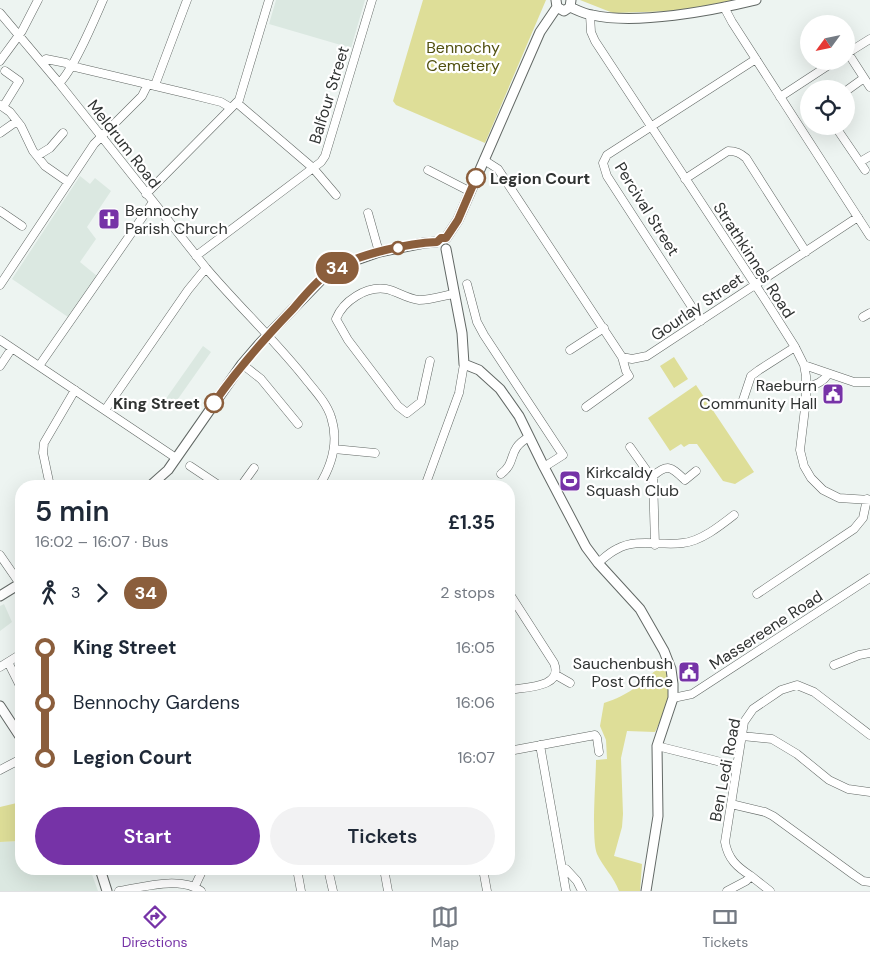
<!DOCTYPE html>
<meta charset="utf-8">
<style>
body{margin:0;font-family:"DM Sans",sans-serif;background:#f2f2f3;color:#1f2937;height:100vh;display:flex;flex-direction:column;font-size:19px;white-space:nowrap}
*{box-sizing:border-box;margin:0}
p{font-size:16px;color:#747a83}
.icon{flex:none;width:28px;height:28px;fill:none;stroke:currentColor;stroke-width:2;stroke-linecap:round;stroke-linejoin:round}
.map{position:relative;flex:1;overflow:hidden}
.drawer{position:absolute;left:15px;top:480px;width:500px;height:395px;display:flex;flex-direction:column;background:#fff;border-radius:20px;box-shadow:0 5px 20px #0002}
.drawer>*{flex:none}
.badge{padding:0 10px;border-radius:16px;font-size:18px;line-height:32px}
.needle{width:32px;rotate:237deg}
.controls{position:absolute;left:800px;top:15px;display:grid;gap:10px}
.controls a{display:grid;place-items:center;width:55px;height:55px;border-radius:50%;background:#fff;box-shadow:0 5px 20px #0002;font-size:25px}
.map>.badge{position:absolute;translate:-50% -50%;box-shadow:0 0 0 2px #fff}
.legs{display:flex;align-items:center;gap:8px;height:55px;padding:0 20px;font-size:16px}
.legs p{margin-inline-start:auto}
.overview{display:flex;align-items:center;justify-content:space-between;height:85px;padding:0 20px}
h1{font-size:28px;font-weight:600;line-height:38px}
.primary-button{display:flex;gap:10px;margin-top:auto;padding:10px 20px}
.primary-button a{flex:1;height:58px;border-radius:30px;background:#7633a7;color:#fff;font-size:20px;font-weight:600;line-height:58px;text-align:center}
.primary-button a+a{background:#f2f2f3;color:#1f2937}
ul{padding:0 20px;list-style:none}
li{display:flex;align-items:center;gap:18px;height:55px;font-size:19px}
li i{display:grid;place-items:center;width:8px;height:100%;margin:0 6px;background:currentColor}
li i::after{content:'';width:12px;height:12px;margin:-6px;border:4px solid;border-radius:50%;background:#fff}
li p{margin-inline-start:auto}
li:first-child i{background:linear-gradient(#0000 50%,currentColor 0)}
li:last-child i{background:linear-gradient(currentColor 50%,#0000 0)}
.tab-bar{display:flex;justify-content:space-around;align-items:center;height:70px;border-top:1px solid #e0e1e3;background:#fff;font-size:14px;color:#747a83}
.tab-bar a{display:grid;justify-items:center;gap:2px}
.tab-bar .current{color:#7633a7}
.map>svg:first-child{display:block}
.built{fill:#dbe8e1}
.green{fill:#dede98}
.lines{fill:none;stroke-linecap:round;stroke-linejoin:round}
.minor-casing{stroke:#626865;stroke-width:9}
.tertiary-casing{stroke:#626865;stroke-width:11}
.minor{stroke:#fff;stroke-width:8}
.tertiary{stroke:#fff;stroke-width:9}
.line-1-casing{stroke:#fff;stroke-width:11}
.line-1{stroke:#8b5e3c;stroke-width:8}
.stop-1-dot{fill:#fff;stroke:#8b5e3c;stroke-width:2.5}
.labels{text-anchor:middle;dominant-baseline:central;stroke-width:4.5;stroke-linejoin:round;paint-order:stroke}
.park-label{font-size:16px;fill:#515010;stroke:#fff}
.street-label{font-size:16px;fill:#303332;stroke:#fff}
.stop-label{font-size:16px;font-weight:bold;fill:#303332;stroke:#fff;text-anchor:start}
.poi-label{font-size:16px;fill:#303332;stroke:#fff;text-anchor:start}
</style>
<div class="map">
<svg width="870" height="891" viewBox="0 0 870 891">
<rect width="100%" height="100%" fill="#edf4f1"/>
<path class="built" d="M 276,0 L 365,0 L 351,48 L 269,24 Z
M 80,176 L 90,184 L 95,178 L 111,191 L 87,227 L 96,239 L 80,262 L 97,276 L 68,317 L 12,279 Z
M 203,346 L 211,352 L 173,406 L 165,400 Z
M 4,604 L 12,622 L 0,631 L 0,606 Z
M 21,841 L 21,869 L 90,869 L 98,891 L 0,891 L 0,842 Z"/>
<path class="green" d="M 423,0 L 546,0 L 485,143 L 396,105 L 393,101 Z
M 580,0 L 742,0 L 673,11 L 613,13 Z
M 674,357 L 688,379 L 674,388 L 660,366 Z
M 696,385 L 754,472 L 735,484 L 723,481 L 697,444 L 689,444 L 684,447 L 681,444 L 670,451 L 648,418 Z
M 663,661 C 677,684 666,710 655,732 L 627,731 L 621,758 L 623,814 L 622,827 L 614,856 L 642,864 L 640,891 L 619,891 C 614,877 603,867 597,854 C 591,840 596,779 596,760 L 607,759 L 606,740 L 600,726 L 604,703 C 627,696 649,680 663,661 Z
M 21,802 L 21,841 L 0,842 L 0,807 Z"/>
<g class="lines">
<g class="minor-casing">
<path id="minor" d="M 724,7 L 732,22 L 870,236
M 0,13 L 59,83 L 206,268 C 239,307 277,342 308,382 C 317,393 327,404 331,417 C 339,441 332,465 319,486
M 590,15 L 591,32 L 595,41 L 764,298 L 795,347 L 804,365 L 806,376 L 806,400 L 800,450 L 804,466 L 811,478 L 823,490 L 839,498 L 870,500
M 848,53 L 870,87
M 846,54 L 870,39
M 0,61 L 22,31 L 38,0
M 42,62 L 46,59 L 66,63 L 71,66 L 185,93 L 221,102 L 231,108
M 59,83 C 72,73 95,18 103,0
M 155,85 L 187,0
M 846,91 L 864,78
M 780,97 L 835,61
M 237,103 L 313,168 L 336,195
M 0,105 L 10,112 L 21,126 L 33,151 L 45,166 L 68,182
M 3,107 L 19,81 L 5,71
M 835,126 L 865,170
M 0,133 L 17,121
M 37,156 L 50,148 L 63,133
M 484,160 L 498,169 L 622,357 L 626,371 L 629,376 L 586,407
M 860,162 L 870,156
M 428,170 L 471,192
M 685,179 L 728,151 C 736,151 740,153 746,158 L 806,252
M 146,194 L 239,100 L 269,0
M 0,211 L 22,226
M 368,213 L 379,252
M 196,256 L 321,162 L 325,156 L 372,0
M 467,284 L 477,322 L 484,335 L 563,455 L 544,467
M 0,285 L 94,144 L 142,96 L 148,84
M 863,317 L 870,313
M 701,321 L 607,176 L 603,163 L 607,155 L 756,59
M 0,340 L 176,458
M 570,350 L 604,328
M 622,357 L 632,359 L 647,356 L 858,217
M 430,361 L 421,402 L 407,413 L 398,406 L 348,340 L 336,319 C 343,301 366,286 386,289 C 397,291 407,299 419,300 C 430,300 443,296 453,294
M 242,364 L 261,379 L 298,424
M 804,365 L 854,382 L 870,382
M 0,366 L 12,348
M 39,366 L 153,202
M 807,386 C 815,386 824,381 828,374
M 742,403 L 751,376 L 759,370 L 795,347
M 105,410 L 188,290 L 206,268
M 630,447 L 647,471 L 653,476 L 655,545
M 334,449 L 375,453
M 190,466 L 220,486
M 501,474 C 518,461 506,450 529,437
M 653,476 C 668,463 671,467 685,480 L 696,471
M 50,486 L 43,453 L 44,443 L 75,390
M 241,486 L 254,468
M 425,486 L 459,393 L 464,364
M 0,555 L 20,584
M 598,563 C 604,558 610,552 617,549 C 636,538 662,546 683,543 C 701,541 720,526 734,515
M 509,593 L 554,663 C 564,688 525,687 509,690
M 757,594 L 854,529 L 863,518 L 867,499
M 8,662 L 21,688
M 834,665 L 859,655 L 870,653
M 0,667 L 21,654
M 556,675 L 570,683
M 673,698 L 692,694 L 870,578
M 742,736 L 772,739 L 797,754 L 829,780 L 848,789 L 870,792
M 540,745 L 566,891
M 657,746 L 737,766
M 509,751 L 595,735 L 597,738 L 599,752
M 0,770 L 21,759
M 731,804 L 765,812 L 773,816 L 854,875 L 863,881 L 870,882
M 562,868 L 566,869 L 577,881 L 582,891
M 297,869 L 301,891
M 328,869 L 333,891
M 384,869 L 388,891
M 483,869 L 487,891
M 751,876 C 737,867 728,859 725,842 L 744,722 L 753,709 L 781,690 L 797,685 L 814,692 L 870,735
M 195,886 L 203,869
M 119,891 C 143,887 180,876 201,891
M 727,891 L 746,881 L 751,876 L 770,891"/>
</g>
<g class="tertiary-casing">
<path id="tertiary" d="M 556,0 L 557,7 L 564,11 L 570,7 L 571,0
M 570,7 C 577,10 584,14 592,15 C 637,25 711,11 756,0
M 446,238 L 458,220 L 540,32 L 557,7
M 446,249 L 462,333 L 464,364 L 479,370 L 500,389 L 519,416 L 544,467 L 586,547 L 598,563 L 640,609 L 664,651 L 671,669 L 673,684 L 673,698 L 657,746 L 658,816 L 646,891
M 150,486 L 168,470 L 242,364 L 261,342 L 325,276 L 342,265 L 379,252 L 424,243 L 437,242
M 0,596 L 21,583
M 0,706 L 21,738
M 100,869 L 107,891"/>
</g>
<use href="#minor" class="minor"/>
<use href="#tertiary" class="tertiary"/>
</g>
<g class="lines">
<g class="line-1-casing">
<path id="line-1" d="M 214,403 C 238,368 264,339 293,309 C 305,295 318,279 334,269 C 359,254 409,243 437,242 L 441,238 L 446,238 L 458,220 L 476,178"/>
</g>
<use href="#line-1" class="line-1"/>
</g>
<defs>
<g id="church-square" transform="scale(1.125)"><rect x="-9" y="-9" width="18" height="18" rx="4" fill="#7633a7" stroke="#fff"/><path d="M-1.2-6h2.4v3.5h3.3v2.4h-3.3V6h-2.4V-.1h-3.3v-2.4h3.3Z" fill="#fff"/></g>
<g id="civic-square" transform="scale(1.125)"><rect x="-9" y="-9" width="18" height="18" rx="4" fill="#7633a7" stroke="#fff"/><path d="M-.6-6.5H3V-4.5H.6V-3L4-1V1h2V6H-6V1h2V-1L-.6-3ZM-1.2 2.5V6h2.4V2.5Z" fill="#fff"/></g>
<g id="stadium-square" transform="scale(1.125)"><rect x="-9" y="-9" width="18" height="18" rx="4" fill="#7633a7" stroke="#fff"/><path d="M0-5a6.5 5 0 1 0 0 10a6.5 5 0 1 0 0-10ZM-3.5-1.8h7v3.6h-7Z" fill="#fff"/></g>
</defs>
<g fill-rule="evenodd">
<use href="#church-square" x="109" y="219"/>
<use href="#civic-square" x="833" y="394"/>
<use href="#stadium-square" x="570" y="481"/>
<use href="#civic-square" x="689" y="672"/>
</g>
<g class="stop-1-dot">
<circle cx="476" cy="178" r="9"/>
<circle cx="398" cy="248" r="6"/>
<circle cx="214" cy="403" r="9"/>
</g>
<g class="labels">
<g class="park-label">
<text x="463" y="47">Bennochy<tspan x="463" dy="18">Cemetery</tspan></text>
</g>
<g class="street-label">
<text transform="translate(329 95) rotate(-73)">Balfour Street</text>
<text transform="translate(124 144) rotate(52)">Meldrum Road</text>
<text transform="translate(647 209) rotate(58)">Percival Street</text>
<text transform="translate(754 260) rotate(57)">Strathkinnes Road</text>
<text transform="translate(697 307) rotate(-34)">Gourlay Street</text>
<text transform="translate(766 630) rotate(-33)">Massereene Road</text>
<text transform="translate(725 770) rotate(-79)">Ben Ledi Road</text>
</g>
<g class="stop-label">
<text x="490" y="178">Legion Court</text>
<text x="200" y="403" text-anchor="end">King Street</text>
</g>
<g class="poi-label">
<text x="125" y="210">Bennochy<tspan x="125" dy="18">Parish Church</tspan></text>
<text x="817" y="385" text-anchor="end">Raeburn<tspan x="817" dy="18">Community Hall</tspan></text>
<text x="586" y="472">Kirkcaldy<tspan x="586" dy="18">Squash Club</tspan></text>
<text x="673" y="663" text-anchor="end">Sauchenbush<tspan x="673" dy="18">Post Office</tspan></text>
</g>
</g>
</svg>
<div class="controls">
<a><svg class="needle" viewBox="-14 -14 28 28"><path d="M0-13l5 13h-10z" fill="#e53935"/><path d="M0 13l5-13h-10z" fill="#747a83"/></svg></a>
<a><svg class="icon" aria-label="locate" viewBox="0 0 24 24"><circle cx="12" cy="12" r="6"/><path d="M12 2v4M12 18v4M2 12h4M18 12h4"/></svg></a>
</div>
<b class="badge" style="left:337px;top:268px;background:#8b5e3c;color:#fff">34</b>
<section class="drawer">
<div class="overview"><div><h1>5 min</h1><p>16:02 – 16:07 · Bus</p></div><b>£1.35</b></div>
<div class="legs"><svg class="icon" aria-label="walk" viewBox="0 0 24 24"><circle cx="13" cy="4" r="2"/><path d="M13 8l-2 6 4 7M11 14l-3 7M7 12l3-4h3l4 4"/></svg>3<svg class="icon" aria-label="forward" viewBox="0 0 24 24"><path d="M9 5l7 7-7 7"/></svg><b class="badge" style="background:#8b5e3c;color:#fff">34</b><p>2 stops</p></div>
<ul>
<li><i style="color:#8b5e3c"></i><b>King Street</b><p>16:05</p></li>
<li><i style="color:#8b5e3c"></i><span>Bennochy Gardens</span><p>16:06</p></li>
<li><i style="color:#8b5e3c"></i><b>Legion Court</b><p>16:07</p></li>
</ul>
<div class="primary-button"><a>Start</a><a>Tickets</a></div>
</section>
</div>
<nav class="tab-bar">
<a class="current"><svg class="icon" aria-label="directions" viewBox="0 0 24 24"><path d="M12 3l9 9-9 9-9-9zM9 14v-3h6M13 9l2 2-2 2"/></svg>Directions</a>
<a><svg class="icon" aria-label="map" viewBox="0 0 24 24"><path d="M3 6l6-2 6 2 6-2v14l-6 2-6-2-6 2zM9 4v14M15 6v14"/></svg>Map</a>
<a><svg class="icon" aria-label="tickets" viewBox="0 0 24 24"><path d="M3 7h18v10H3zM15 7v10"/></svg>Tickets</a>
</nav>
